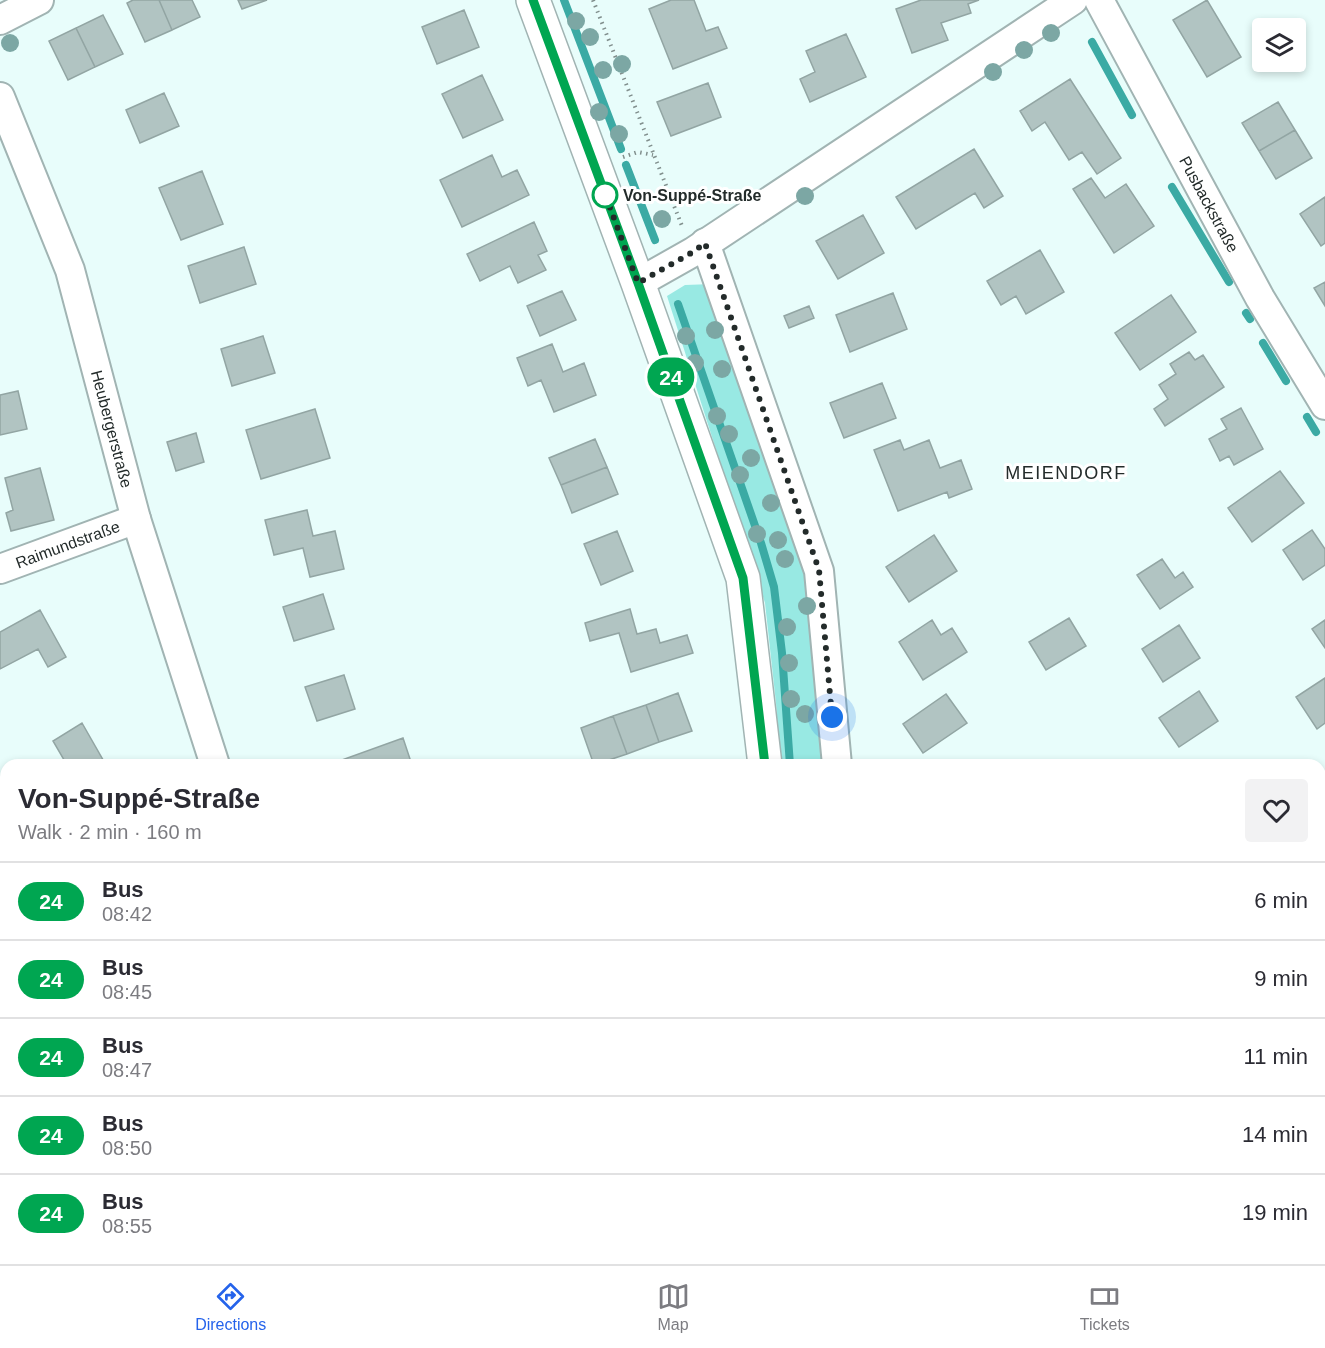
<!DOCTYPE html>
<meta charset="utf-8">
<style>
body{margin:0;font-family:Arial,sans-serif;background:#f2f2f3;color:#2b2b33;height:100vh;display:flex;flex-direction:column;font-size:22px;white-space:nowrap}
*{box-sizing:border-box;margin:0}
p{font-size:20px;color:#7c7c81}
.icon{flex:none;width:33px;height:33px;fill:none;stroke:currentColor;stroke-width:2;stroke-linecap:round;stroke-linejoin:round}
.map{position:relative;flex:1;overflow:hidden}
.details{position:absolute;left:0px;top:759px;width:1326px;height:506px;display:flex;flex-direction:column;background:#fff;border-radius:18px 18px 0 0;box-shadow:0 3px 9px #0003}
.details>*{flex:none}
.badge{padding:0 12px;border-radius:20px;font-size:21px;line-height:39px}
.controls{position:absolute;left:1252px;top:18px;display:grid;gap:12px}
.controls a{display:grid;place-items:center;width:54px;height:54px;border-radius:6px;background:#fff;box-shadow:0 3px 9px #0003;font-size:30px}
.you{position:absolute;width:30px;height:30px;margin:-15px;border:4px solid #fff;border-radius:50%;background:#1a73e8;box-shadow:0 0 0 9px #1a73e833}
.map>.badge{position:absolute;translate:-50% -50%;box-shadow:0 0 0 3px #fff}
.round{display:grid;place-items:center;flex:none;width:63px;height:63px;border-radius:6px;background:#f2f2f3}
.summary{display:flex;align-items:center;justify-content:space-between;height:102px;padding:0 18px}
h1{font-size:28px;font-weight:700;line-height:45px}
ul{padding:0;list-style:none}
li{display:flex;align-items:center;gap:18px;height:78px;padding:0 18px;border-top:2px solid #e1e1e2}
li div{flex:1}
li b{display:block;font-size:22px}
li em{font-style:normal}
li .badge{min-width:66px;font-weight:700;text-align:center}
.dock{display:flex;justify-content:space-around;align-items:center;height:84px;border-top:2px solid #e1e1e2;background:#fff;font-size:16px;color:#7c7c81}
.dock a{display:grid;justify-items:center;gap:3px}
.dock .current{color:#2563eb}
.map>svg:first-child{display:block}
.green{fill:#98e9e3}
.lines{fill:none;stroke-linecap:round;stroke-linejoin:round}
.stream{stroke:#3baaa4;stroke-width:8}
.building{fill:#b1c4c2;stroke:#92a5a3;stroke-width:1.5}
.street-casing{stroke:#a1b4b3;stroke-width:32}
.secondary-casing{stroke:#a1b4b3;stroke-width:36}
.path{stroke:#818f8d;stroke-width:4;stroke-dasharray:1.5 4.5;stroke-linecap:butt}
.street{stroke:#fff;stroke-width:28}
.secondary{stroke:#fff;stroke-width:33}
.tree{fill:#7ca7a4}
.line-casing{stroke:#fff;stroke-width:14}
.line{stroke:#00a651;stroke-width:9}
.walk{stroke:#232b2a;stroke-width:6;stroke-dasharray:0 10.8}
.stop-dot{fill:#fff;stroke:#00a651;stroke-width:3}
.labels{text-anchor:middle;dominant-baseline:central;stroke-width:6;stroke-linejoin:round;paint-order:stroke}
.stop-label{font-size:16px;font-weight:bold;fill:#232b2a;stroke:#fff;text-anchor:start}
.street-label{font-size:16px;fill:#232b2a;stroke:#fff}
.neighbourhood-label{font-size:18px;letter-spacing:1.5px;fill:#232b2a;stroke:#fff}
</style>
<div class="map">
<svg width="1325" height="1264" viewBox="0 0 1325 1264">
<rect width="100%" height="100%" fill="#e8fdfb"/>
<path class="green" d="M 713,284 L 757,418 L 809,591 L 827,765 L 780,765 L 776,703 L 765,603 L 667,296 L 685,285 Z
M 0,923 L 6,925 L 6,1258 L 204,1258 L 207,1264 L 0,1264 Z
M 835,1259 L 929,1259 L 931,1264 L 836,1264 Z"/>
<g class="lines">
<path class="stream" d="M 564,0 L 621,149
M 1092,42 L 1132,115
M 626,165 L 655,240
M 1172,187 L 1229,282
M 678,304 L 761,543 L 774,587 L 782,653 L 790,765
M 1246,313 L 1250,319
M 1263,343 L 1286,381
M 1307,417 L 1316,432"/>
</g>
<path class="building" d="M 133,0 L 159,0 L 172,30 L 145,42 L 127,3 Z
M 159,0 L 192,0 L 200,17 L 172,30 Z
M 238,0 L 267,0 L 242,9 Z
M 671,0 L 694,0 L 706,31 L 718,27 L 727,48 L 673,69 L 649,9 Z
M 921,0 L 979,0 L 968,4 L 971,13 L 941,23 L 948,40 L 912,53 L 896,9 Z
M 1207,0 L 1241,57 L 1207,77 L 1173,20 Z
M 464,10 L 479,47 L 437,64 L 422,27 Z
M 103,15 L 123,54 L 95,67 L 76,28 Z
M 76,28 L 95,67 L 68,80 L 49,41 Z
M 846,34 L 866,77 L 810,102 L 800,79 L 815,72 L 806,51 Z
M 482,75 L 503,120 L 463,138 L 442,94 Z
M 1070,79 L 1121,158 L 1097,174 L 1082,152 L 1069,160 L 1045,122 L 1032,131 L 1020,111 Z
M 708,83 L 721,117 L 671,136 L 657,102 Z
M 164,93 L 179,126 L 140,143 L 126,110 Z
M 1278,102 L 1295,130 L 1259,151 L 1242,123 Z
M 1295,130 L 1312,158 L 1276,179 L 1259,151 Z
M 974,149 L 1003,196 L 984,208 L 975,193 L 916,229 L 896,197 Z
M 492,155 L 502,177 L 517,170 L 529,195 L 462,227 L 440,180 Z
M 202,171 L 223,224 L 181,240 L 159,188 Z
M 1091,178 L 1105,198 L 1126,184 L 1154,226 L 1114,253 L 1073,189 Z
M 1325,197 L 1325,243 L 1321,246 L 1300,214 Z
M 863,215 L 884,253 L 838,279 L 816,241 Z
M 534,222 L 547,251 L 538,255 L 546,270 L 518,283 L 510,266 L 480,281 L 467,254 Z
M 244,247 L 256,284 L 200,303 L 188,266 Z
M 1040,250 L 1064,292 L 1026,314 L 1016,296 L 1001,305 L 987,281 Z
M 1325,282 L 1325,306 L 1314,288 Z
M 562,291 L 576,320 L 540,336 L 527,306 Z
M 893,293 L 907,329 L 850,352 L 836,315 Z
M 1171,295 L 1196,332 L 1140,370 L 1115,333 Z
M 809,306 L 814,318 L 789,328 L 784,316 Z
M 263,336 L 275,373 L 232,386 L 221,349 Z
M 552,344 L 563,372 L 584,363 L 596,395 L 554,412 L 541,380 L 528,386 L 517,358 Z
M 1189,352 L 1195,360 L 1203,355 L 1224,387 L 1165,426 L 1154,409 L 1168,399 L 1159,385 L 1176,374 L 1170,364 Z
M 882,383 L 896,418 L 844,438 L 830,403 Z
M 18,391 L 27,429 L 0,435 L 0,395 Z
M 1241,408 L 1263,449 L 1234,465 L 1229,456 L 1220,461 L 1209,439 L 1227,429 L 1221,419 Z
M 315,409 L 330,458 L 261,479 L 246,430 Z
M 196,433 L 204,462 L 176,471 L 167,442 Z
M 595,439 L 607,467 L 561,485 L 549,458 Z
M 900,440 L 904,450 L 929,440 L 940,468 L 961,460 L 972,489 L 949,498 L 947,492 L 898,511 L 874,450 Z
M 607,467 L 618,494 L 572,513 L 561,485 Z
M 40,468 L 54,520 L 11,531 L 6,513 L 13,510 L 5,478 Z
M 1280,471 L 1304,503 L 1252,542 L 1228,508 Z
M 307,510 L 313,536 L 335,531 L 344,569 L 310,577 L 303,548 L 274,555 L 265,520 Z
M 1312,530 L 1325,549 L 1325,565 L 1303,580 L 1283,550 Z
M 617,531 L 633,571 L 601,585 L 584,544 Z
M 934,535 L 957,571 L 909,602 L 886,567 Z
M 1162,559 L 1175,578 L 1183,572 L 1193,587 L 1160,609 L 1137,575 Z
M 323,594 L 334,629 L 294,641 L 283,607 Z
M 630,609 L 637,634 L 656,629 L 660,643 L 687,635 L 693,653 L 631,672 L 619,633 L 590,641 L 585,623 Z
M 40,610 L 66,657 L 48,667 L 38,649 L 0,669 L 0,632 Z
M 1069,618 L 1086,646 L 1046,670 L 1029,642 Z
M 932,620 L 941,635 L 952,628 L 967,652 L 923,680 L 899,642 Z
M 1325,620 L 1325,648 L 1312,629 Z
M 1179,625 L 1200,658 L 1163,682 L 1142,649 Z
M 344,675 L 355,709 L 317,721 L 305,687 Z
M 1325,678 L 1325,723 L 1317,729 L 1296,697 Z
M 1199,691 L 1218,721 L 1179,747 L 1159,718 Z
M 678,693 L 692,731 L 659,742 L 646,705 Z
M 946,694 L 967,723 L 923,753 L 903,724 Z
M 646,705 L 659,742 L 627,754 L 613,716 Z
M 613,716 L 627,754 L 594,765 L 581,728 Z
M 82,723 L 106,765 L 67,765 L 53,741 Z
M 403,738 L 411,762 L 402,765 L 328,765 Z
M 1325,926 L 1325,971 L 1320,975 L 1320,929 Z
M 1325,1005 L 1325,1026 L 1320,1018 L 1320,1009 Z
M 321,1258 L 331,1258 L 334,1264 L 310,1264 Z
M 734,1258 L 762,1258 L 764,1264 L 717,1264 L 719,1262 Z
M 1020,1258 L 1047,1258 L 1040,1264 L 1024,1264 Z"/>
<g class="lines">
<g class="street-casing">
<g id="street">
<path id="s1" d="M 1099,0 L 1260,298 L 1325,405"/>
<path d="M 0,20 L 39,0"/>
<path id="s2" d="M 0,97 L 70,270 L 136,519 L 215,765"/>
<path d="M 705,243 L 819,571 L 837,765"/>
<path d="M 638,283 L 693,252 L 1073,0"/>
<path id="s3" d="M 0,569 L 136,519"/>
<path d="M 412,1258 L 413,1264"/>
<path d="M 937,1258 L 940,1264"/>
</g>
</g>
<g class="secondary-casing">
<path id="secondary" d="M 533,0 L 638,283 L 743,578 L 765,765
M 819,1258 L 820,1264"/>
</g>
<path class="path" d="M 593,0 L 682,226
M 623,157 L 638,152 L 653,155
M 0,974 L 6,976
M 0,1219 L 6,1212
M 171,1258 L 173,1264"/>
<use href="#street" class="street"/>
<use href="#secondary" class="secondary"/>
</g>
<g class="tree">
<circle cx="576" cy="21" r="9"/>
<circle cx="1051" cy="33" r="9"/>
<circle cx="590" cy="37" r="9"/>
<circle cx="10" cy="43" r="9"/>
<circle cx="1024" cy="50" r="9"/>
<circle cx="622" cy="64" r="9"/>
<circle cx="603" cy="70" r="9"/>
<circle cx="993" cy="72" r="9"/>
<circle cx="599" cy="112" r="9"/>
<circle cx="619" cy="134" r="9"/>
<circle cx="805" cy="196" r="9"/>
<circle cx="662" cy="219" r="9"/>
<circle cx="715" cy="330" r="9"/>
<circle cx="686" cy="336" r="9"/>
<circle cx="695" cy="363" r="9"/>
<circle cx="722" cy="369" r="9"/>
<circle cx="717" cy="416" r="9"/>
<circle cx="729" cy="434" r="9"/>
<circle cx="751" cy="458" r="9"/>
<circle cx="740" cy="475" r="9"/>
<circle cx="771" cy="503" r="9"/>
<circle cx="757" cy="534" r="9"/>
<circle cx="778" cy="540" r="9"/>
<circle cx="785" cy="559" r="9"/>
<circle cx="807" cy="606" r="9"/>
<circle cx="787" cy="627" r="9"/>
<circle cx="789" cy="663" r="9"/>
<circle cx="791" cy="699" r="9"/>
<circle cx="805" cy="714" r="9"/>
</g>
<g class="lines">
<g class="line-casing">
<path id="line" d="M 533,0 L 638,283 L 743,578 L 765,765"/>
</g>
<use href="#line" class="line"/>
<path class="walk" d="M 605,195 L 602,186 L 638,283 L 693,252 L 705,243 L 819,570 L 832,717"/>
</g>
<circle class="stop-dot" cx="605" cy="195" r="12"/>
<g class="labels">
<g class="stop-label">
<text x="623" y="195">Von-Suppé-Straße</text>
</g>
<g class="street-label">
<text stroke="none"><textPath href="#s1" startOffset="232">Pusbackstraße</textPath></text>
<text stroke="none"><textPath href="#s2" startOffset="351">Heubergerstraße</textPath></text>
<text stroke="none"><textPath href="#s3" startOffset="72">Raimundstraße</textPath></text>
</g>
<g class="neighbourhood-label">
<text x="1066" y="473">MEIENDORF</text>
</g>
</g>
</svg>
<div class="controls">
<a><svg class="icon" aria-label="layers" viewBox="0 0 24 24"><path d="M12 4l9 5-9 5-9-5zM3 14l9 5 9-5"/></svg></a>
</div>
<div class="you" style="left:832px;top:717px"></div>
<b class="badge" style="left:671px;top:377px;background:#00a651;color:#fff">24</b>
<section class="details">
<div class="summary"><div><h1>Von-Suppé-Straße</h1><p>Walk · 2 min · 160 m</p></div><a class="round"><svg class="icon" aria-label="heart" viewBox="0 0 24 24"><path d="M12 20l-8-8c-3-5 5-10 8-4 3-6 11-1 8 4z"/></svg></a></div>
<ul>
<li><span class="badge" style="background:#00a651;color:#fff">24</span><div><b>Bus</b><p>08:42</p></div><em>6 min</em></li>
<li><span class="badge" style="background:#00a651;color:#fff">24</span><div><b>Bus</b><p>08:45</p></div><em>9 min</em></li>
<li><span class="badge" style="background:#00a651;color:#fff">24</span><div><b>Bus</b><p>08:47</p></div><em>11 min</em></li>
<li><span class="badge" style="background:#00a651;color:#fff">24</span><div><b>Bus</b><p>08:50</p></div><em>14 min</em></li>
<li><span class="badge" style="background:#00a651;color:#fff">24</span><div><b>Bus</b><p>08:55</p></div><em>19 min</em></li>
</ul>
</section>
</div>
<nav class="dock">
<a class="current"><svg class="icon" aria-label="directions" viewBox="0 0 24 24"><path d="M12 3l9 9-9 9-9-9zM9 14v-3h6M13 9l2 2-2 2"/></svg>Directions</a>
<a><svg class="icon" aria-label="map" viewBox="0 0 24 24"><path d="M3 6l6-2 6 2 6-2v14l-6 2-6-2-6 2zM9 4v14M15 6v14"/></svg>Map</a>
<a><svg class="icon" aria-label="tickets" viewBox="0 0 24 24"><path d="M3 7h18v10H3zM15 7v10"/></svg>Tickets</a>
</nav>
